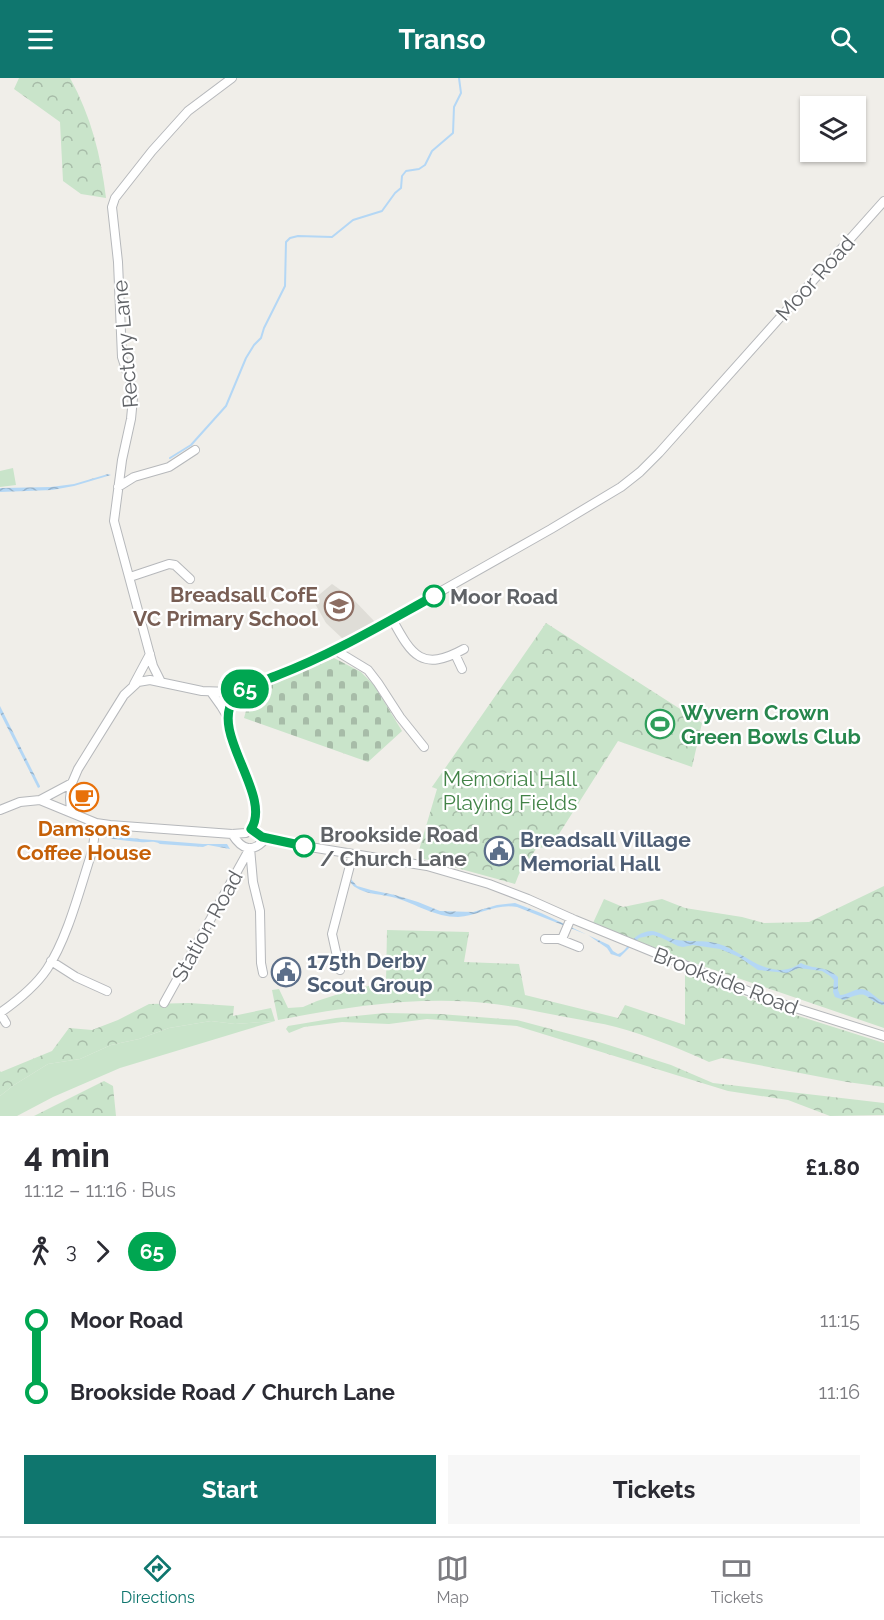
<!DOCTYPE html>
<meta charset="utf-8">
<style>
body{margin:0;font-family:Raleway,sans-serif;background:#f7f7f7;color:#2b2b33;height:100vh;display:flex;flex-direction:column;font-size:22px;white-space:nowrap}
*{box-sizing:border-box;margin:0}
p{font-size:20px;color:#7c7c81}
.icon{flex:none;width:33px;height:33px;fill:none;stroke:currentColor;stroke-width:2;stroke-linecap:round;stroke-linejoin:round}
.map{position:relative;height:1038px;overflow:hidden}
.drawer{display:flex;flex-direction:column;background:#fff;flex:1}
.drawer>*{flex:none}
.badge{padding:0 12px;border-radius:20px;font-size:21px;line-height:39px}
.buttons{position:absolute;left:800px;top:18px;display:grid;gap:12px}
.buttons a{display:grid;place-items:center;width:66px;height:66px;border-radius:0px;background:#fff;box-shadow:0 2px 4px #0004;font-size:30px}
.map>.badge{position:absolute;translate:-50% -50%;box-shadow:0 0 0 3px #fff}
.legs{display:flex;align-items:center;gap:9px;height:66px;padding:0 24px;font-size:20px}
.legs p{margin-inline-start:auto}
.overview{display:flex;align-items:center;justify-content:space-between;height:102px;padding:0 24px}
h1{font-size:33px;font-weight:700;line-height:45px}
.primary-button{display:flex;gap:12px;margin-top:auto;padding:12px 24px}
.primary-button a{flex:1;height:69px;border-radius:0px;background:#0f766e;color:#fff;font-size:24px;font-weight:700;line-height:69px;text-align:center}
.primary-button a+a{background:#f7f7f7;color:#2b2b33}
ul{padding:0 24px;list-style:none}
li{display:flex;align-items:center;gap:21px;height:72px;font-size:22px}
li i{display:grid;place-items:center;width:9px;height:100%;margin:0 8px;background:currentColor}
li i::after{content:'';width:15px;height:15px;margin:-8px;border:4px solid;border-radius:50%;background:#fff}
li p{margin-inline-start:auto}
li:first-child i{background:linear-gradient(#0000 50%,currentColor 0)}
li:last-child i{background:linear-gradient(currentColor 50%,#0000 0)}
header{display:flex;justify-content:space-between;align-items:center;height:78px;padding:0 24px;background:#0f766e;color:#fff;font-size:27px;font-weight:700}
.dock{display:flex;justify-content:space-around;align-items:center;height:84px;border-top:2px solid #e1e1e2;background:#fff;font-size:16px;color:#7c7c81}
.dock a{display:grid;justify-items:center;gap:3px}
.dock .on{color:#0f766e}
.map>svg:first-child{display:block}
.education{fill:#dfddd7}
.grass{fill:#c9e4ca}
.forest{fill:url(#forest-crowns)}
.cemetery{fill:url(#cemetery-stones)}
.water{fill:url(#water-waves)}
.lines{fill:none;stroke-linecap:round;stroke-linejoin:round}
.stream{stroke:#b4d7f5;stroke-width:2}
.minor-casing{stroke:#b6b8bb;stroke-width:10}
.minor{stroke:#fff;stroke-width:8}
.line-1-casing{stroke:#fff;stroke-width:14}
.line-1{stroke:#00a651;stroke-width:9}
.stop-1-dot{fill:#fff;stroke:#00a651;stroke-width:3}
.labels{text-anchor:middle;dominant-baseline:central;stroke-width:4.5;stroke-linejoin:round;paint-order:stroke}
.street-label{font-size:21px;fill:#606367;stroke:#fff}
.education-label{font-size:21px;font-weight:bold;fill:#785e54;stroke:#fff;text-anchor:end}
.stop-label{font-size:21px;font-weight:bold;fill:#606367;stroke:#fff;text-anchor:start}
.leisure-label{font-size:21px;font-weight:bold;fill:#27864d;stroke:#fff;text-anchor:start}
.park-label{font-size:21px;fill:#428347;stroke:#fff}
.food-label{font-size:21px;font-weight:bold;fill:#c56008;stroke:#fff}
.service-label{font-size:21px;font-weight:bold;fill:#4e5e75;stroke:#fff;text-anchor:start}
</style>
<header><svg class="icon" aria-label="menu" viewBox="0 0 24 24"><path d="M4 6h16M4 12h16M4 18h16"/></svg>Transo<svg class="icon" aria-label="search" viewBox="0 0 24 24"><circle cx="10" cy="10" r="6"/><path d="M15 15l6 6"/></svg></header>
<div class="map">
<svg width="884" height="1038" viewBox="0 0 884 1038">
<defs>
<pattern id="forest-crowns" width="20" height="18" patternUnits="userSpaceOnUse" patternTransform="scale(1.5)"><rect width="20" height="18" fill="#c9e4ca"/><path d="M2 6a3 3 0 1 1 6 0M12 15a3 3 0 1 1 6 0" fill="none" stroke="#a7bca8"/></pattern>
<pattern id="cemetery-stones" width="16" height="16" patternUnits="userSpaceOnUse" patternTransform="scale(1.5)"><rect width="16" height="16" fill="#c9e4ca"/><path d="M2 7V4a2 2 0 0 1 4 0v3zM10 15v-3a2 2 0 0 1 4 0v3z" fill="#a7bca8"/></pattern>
<pattern id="water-waves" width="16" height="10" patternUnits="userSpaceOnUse" patternTransform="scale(1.5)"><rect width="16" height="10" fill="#b4d7f5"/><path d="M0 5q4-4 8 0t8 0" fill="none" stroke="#96b2ca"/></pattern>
</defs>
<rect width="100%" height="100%" fill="#f0eee9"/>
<path class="education" d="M 332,506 L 352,520 L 375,544 L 343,561 L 326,545 L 313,522 Z"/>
<path class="grass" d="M 211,943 L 235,946 L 275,943 L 120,990 L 53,1019 L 17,1038 L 0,1038 L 0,1018 L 14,1007 L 48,986 L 80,981 L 111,967 L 139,961 L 169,950 Z"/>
<path class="forest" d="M 19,0 L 70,0 C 91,38 101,78 106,120 L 81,116 L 63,103 L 60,44 L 14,11 Z
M 13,390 L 16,407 L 0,409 L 0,393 Z
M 546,545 L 702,645 L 692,689 L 618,663 L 552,767 L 536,771 L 519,796 L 515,806 L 417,779 L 437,711 L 432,709 Z
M 884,808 L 884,950 L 688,883 L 593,845 L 604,821 L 623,829 L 662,821 L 685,830 L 742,839 L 764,845 L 809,844 Z
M 387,852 L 469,854 L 464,884 L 519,886 L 525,917 L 618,940 L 625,927 L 685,947 L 685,892 L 767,928 L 884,965 L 884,1009 L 847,1004 L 722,980 L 709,984 C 681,971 646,957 616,949 C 601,945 586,943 571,940 C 543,935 515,928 486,925 C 417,918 346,929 278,942 L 272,912 L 279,911 L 288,930 L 303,929 L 317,923 L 351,912 L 386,904 Z
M 189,925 L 234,928 L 233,938 L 271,930 L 275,943 L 235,946 L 211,943 L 169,950 L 139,961 L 111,967 L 80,981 L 48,986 L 14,1007 L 0,1018 L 0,993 L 1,994 L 52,973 L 69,950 L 92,952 L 118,942 L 149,926 Z
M 385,935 L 440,936 L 517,942 L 596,963 L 671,987 L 713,1005 L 884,1025 L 884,1037 L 830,1038 L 788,1022 L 728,1013 L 517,948 L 427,941 L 389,946 L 342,944 L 304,949 L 289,955 L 286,951 L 288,948 L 336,940 Z
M 104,1003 L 113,1008 L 116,1038 L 34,1038 Z"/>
<path class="cemetery" d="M 334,580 L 361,594 L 374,607 L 402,653 L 368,684 L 244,640 L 247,629 L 253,630 L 256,611 Z"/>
<path class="water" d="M 108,396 L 111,397 L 74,408 L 52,412 L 0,414 L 0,410 L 2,410 L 51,409 L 74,406 Z
M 0,628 L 40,708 L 40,709 L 38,710 L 0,635 Z
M 105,757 L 140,761 L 203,766 L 227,766 L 230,771 L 208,767 L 203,769 L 160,766 C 153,762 148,765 140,764 C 129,763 116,762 105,759 Z
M 350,800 L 357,808 L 371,812 L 395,817 L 418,824 L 440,833 L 473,834 L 497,827 L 515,825 L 541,835 L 609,867 L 613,873 L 618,876 C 629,873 630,855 651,853 C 658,853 666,859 673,861 C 688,865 704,861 719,866 C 742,873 762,897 788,891 C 793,890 797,887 801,885 C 814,892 826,887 838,899 L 838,912 L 840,917 C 848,917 853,911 861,911 C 870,911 876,921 884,924 L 884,927 C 862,922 872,909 844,922 L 835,919 L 833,914 L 834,902 L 830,898 L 822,893 L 799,890 L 787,895 L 758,892 L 739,879 L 720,871 L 693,867 L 683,869 L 678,868 L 662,860 L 653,857 L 639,860 L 620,879 L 611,876 L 607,870 L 588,857 L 517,829 C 497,825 477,838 458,839 C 435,839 416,826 396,820 C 383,816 366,817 355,809 C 353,808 350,804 349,802 Z"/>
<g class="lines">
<path class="stream" d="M 170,380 L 191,367 L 226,328 L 246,280 L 254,267 L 261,260 L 264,250 L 285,208 L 286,164 L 290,160 L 298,158 L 332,159 L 353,142 L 382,133 L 395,115 L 401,110 L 402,98 L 406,93 L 419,91 L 425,87 L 432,73 L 453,55 L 454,29 L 461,15 L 459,0"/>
<g class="minor-casing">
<path id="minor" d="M 118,409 L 134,399 L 169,389 L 195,372
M 130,499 L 169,486 L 175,487 L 190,501
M 392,541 C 412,578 422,594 464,571
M 335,572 L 368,592 L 378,605 L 400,639 L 424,669
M 455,576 L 462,591
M 161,604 L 153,588 L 114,443 L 122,382 L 131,341 L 133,320 L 133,313 L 122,279 L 118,184 L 112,129 L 115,120 L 152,73 L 188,33 L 232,0
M 134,606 L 150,576
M 211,614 L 221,628 L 227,638 L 238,678 L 255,724 C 257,734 257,742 251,751
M 227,638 L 233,621 L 242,612
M 40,722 L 72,705 L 78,691 L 124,617 L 138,604 L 150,602 L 202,613 L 231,614 L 242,612 L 293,592 L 353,563 L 551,451 L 621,409 L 640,394 L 659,375 L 884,123
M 0,732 L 20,724 L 40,722 L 96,745 L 110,747 L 232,756 L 246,755 L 251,751
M 71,733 L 70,720 L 72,705
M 251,751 L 262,759 L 304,768 L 427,788 L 489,806 L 528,821 L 575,842 L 770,922 L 884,958
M 232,756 C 242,772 253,776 266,760
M 250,770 L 253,804 L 260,833 L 261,885 L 263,895
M 545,861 L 559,861 L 579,869
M 562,861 L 571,840
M 51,883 L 76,899 L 107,913
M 340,892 L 332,856 L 353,776
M 164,925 L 250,770
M 0,935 C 17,923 35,909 47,891 C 67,861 79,814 90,780 L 93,769 L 96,745
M 0,935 L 6,945"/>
</g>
<use href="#minor" class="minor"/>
</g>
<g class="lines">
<g class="line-1-casing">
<path id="line-1" d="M 304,768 L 262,759 L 251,751 C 273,718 209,654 234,621 C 244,608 264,603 278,597 C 333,576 383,546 434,518"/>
</g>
<use href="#line-1" class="line-1"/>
</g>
<defs>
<g id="school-ring" transform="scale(1.5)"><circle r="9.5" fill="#fff" stroke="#8d6e63" stroke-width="1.5"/><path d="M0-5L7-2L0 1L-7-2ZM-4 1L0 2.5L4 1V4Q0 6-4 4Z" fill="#8d6e63"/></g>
<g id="stadium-ring" transform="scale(1.5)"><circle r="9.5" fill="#fff" stroke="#2e9e5b" stroke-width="1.5"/><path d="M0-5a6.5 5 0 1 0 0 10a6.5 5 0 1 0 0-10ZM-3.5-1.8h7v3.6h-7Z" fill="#2e9e5b"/></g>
<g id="cafe-ring" transform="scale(1.5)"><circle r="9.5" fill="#fff" stroke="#e8710a" stroke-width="1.5"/><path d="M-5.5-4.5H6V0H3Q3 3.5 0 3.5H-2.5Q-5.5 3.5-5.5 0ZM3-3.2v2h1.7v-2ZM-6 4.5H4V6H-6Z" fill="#e8710a"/></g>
<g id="civic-ring" transform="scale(1.5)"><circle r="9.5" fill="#fff" stroke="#5c6f8a" stroke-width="1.5"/><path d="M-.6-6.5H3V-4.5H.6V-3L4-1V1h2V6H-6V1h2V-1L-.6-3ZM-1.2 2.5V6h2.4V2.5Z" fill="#5c6f8a"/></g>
</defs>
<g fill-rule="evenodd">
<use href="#school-ring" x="339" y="528"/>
<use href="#stadium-ring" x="660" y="646"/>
<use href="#cafe-ring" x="84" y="719"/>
<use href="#civic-ring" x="499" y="773"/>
<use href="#civic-ring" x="286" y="894"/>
</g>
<g class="stop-1-dot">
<circle cx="434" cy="518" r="10"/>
<circle cx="304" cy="768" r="10"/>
</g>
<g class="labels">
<g class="street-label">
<text transform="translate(815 200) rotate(-48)">Moor Road</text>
<text transform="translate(125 266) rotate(-95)">Rectory Lane</text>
<text transform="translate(207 848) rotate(-61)">Station Road</text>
<text transform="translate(726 903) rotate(21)">Brookside Road</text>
</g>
<g class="education-label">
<text x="318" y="516">Breadsall CofE<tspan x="318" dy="24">VC Primary School</tspan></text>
</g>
<g class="stop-label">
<text x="450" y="518">Moor Road</text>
<text x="320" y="756">Brookside Road<tspan x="320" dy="24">/ Church Lane</tspan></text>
</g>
<g class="leisure-label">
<text x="681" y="634">Wyvern Crown<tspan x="681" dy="24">Green Bowls Club</tspan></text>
</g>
<g class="park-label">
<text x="510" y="700">Memorial Hall<tspan x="510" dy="24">Playing Fields</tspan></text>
</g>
<g class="food-label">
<text x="84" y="750">Damsons<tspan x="84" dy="24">Coffee House</tspan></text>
</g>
<g class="service-label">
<text x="520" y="761">Breadsall Village<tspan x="520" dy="24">Memorial Hall</tspan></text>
<text x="307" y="882">175th Derby<tspan x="307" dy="24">Scout Group</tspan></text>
</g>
</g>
</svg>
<div class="buttons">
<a><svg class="icon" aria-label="layers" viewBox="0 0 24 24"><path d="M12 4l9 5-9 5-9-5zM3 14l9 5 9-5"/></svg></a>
</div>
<b class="badge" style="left:245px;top:611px;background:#00a651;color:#fff">65</b>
</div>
<section class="drawer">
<div class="overview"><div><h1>4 min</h1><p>11:12 – 11:16 · Bus</p></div><b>£1.80</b></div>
<div class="legs"><svg class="icon" aria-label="walk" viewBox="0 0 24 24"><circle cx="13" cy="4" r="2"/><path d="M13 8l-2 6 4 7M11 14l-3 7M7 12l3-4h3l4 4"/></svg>3<svg class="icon" aria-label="forward" viewBox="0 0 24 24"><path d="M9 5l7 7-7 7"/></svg><b class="badge" style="background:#00a651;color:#fff">65</b></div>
<ul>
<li><i style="color:#00a651"></i><b>Moor Road</b><p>11:15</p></li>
<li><i style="color:#00a651"></i><b>Brookside Road / Church Lane</b><p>11:16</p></li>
</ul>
<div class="primary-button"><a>Start</a><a>Tickets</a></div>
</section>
<nav class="dock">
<a class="on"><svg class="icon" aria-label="directions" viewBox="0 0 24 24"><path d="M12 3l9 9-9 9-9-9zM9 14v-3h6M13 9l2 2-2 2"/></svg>Directions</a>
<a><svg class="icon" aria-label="map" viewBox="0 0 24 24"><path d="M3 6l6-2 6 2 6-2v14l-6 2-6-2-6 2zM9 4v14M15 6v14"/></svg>Map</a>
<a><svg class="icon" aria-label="tickets" viewBox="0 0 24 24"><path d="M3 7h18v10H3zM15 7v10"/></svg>Tickets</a>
</nav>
